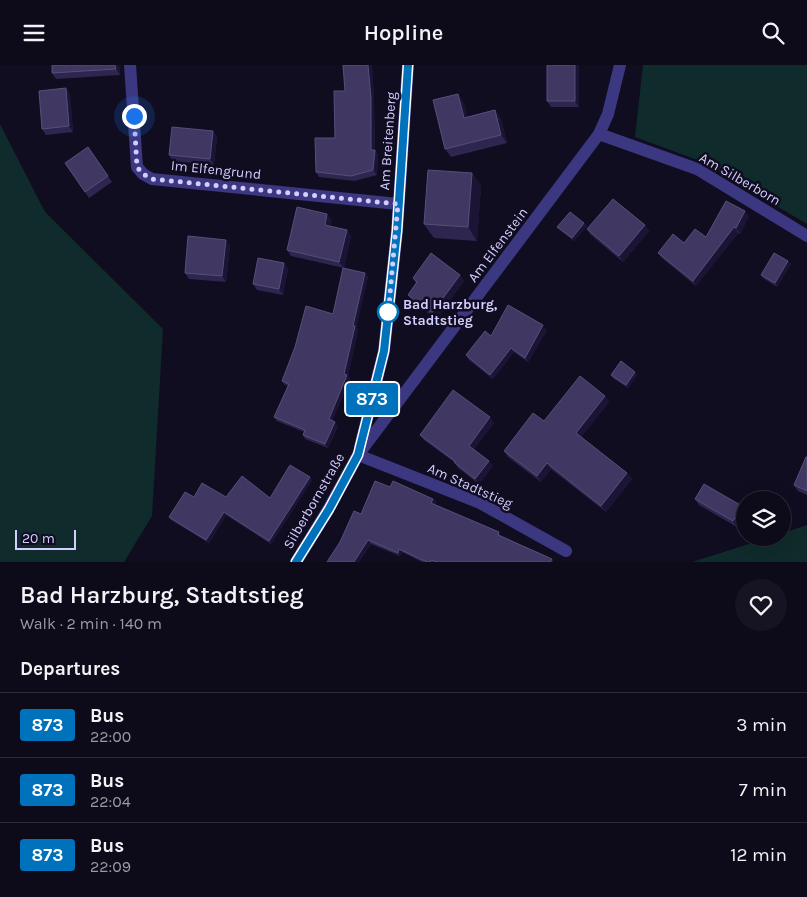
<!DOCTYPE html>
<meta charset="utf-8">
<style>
body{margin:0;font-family:Karla,sans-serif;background:#161322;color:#f1f3f6;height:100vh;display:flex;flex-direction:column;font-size:19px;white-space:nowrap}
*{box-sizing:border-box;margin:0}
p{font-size:16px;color:#9a9aa2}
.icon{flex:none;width:28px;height:28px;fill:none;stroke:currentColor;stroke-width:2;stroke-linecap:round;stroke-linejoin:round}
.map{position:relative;height:497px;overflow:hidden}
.side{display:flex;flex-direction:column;background:#0d0a19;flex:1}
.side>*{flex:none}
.badge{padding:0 10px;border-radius:4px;font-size:18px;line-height:32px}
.buttons{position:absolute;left:736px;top:426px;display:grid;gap:10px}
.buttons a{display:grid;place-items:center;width:55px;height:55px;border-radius:50%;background:#0d0a19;box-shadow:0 5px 20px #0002,0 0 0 1px #2d2b38;font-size:25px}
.scale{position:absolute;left:15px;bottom:12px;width:61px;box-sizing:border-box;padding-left:5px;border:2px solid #d4cdff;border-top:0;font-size:14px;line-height:18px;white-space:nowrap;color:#d4cdff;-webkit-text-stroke:4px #110d21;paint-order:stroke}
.you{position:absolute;width:25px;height:25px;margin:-12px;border:4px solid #fff;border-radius:50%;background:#1a73e8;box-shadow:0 0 0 8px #1a73e833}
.map>.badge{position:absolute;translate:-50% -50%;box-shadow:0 0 0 2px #fff}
h2{padding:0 20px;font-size:19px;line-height:45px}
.round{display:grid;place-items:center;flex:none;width:52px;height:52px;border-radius:26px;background:#161322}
.summary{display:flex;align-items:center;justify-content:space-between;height:85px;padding:0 20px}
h1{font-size:24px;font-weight:600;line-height:38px}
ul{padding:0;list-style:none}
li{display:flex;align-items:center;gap:15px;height:65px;padding:0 20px;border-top:1px solid #2d2b38}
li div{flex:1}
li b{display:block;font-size:19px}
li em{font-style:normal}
li .badge{min-width:55px;font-weight:700;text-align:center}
header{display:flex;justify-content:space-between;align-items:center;height:65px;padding:0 20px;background:#0d0a19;font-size:22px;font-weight:600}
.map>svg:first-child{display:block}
.green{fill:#102b2b}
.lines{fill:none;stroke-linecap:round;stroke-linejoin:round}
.minor{stroke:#3c3781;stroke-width:12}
.tertiary{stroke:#3c3781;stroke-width:12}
.wall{fill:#2e264f}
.shaded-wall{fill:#1b1435}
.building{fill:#403862;stroke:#574f7b}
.line-casing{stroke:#fff;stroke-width:11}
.line{stroke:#0072bc;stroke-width:8}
.walk{stroke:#d4cdff;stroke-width:5;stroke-dasharray:0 9}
.stop-dot{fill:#fff;stroke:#0072bc;stroke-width:2.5}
.labels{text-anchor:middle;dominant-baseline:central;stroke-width:5;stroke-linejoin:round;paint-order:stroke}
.street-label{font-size:14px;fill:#d4cdff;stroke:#110d21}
.stop-label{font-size:14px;font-weight:bold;fill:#d4cdff;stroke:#110d21;text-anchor:start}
</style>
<header><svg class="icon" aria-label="menu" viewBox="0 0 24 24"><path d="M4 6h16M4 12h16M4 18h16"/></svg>Hopline<svg class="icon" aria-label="search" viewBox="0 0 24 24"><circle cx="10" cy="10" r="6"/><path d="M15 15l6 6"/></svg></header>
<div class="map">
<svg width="807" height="497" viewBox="0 0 807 497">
<rect width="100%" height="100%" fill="#110d21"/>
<path class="green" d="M 643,0 L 807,0 L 807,159 L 703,97 L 635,72 Z
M 0,59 L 45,147 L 163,264 L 152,451 L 124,497 L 0,497 Z
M 807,460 L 807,497 L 692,497 L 768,473 L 782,472 L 783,468 Z"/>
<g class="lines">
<path class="minor" d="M 130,0 L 137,102 L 143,109 L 152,114 L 398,139
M 599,69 L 697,104 L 807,171
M 360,382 L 384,286 L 397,166 L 408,0
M 358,390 L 599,69 L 608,49 L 620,0
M 358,390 L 480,438 L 566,486"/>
<path class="tertiary" d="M 296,497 L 329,443 L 358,390"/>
</g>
<path class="wall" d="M 52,0 L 119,0 L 120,10 L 56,14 L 52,8 Z
M 343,0 L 372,0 L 374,38 L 375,85 L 378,90 L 377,110 L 354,116 L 319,112 L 316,107 L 335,73 L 345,26 Z
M 547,0 L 579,0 L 579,42 L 551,42 L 547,36 Z
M 70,29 L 73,67 L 46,70 L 42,64 Z
M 464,38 L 467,52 L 495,45 L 501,54 L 507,78 L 451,92 L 445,84 Z
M 213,66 L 217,72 L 214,100 L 173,96 L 169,90 Z
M 88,82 L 112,117 L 89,133 L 65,98 Z
M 472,108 L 481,121 L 477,176 L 434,173 L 424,159 Z
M 749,151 L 740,169 L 738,168 L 696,221 L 662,193 L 658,188 L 684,178 L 706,172 Z
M 332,155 L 330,161 L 347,165 L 351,171 L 344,203 L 291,191 L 287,185 Z
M 584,158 L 587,161 L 574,176 L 560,165 L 557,162 Z
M 645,160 L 649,166 L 623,197 L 591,170 L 587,164 Z
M 226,175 L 230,181 L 226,217 L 189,214 L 185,208 Z
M 788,196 L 791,199 L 777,222 L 763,213 L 761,210 Z
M 284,198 L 288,204 L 283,230 L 257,225 L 253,219 Z
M 365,208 L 368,212 L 356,263 L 358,265 L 348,311 L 350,314 L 332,356 L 338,361 L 328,383 L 305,374 L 303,370 L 304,367 L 277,356 L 274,352 L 288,321 L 285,320 L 282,316 L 295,282 L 333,249 Z
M 460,210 L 464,216 L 436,254 L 412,236 L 408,230 L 416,218 L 413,213 Z
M 547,265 L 528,297 L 514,287 L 493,314 L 469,295 L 466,290 L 491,271 Z
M 611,310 L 637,310 L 628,323 L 613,313 Z
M 605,331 L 609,337 L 581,372 L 627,408 L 632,414 L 606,447 L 551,404 L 541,417 L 508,392 L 504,386 L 544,356 Z
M 494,358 L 474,384 L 489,396 L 493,401 L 479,419 L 458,403 L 454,397 L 424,375 L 420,370 Z
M 807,392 L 807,430 L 798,426 L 794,420 Z
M 310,412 L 312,415 L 271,479 L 226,450 L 209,478 L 171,455 L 169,452 L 226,432 L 270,433 Z
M 390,422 L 433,434 L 436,437 L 435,440 L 552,494 L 553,497 L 422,497 L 402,487 L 400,491 L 371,479 L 359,497 L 361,449 Z
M 695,434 L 745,446 L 745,449 L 737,462 L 699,440 Z"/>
<path class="shaded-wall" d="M 115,0 L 119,0 L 120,10 L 116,4 Z
M 368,0 L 372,0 L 374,38 L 375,86 L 378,90 L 377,110 L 373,105 L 371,85 Z
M 575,0 L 579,0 L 579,42 L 575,36 Z
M 66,23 L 70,29 L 73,67 L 69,61 Z
M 458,29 L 464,38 L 470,61 L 464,53 Z
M 495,45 L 501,54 L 507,78 L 501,70 Z
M 213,66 L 217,72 L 214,100 L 210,94 Z
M 472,108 L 481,121 L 477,176 L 468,162 Z
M 745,146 L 749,151 L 740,169 L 736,163 Z
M 327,149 L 332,155 L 329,166 L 325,160 Z
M 584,158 L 587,161 L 574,176 L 572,173 Z
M 645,160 L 649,166 L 623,197 L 619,191 Z
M 734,162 L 738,168 L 696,221 L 693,216 Z
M 347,165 L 351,171 L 344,203 L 339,197 Z
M 226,175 L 230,181 L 226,217 L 222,211 Z
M 788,196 L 791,199 L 777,222 L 775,218 Z
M 284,198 L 288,204 L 283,230 L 279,224 Z
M 365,208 L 368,212 L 356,263 L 358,265 L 348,311 L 350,314 L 331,358 L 329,354 L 344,309 L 353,261 Z
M 460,210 L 464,216 L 436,254 L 432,248 Z
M 543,260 L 547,265 L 528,297 L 525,293 Z
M 511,283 L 514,287 L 493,314 L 490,310 Z
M 635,307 L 637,310 L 628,323 L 626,320 Z
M 605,331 L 609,337 L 580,374 L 576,368 Z
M 490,352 L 494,358 L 473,386 L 469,381 Z
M 335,357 L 338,361 L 328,383 L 325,379 Z
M 489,396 L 493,401 L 479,419 L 475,414 Z
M 547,398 L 551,404 L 541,417 L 537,411 Z
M 627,408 L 632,414 L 606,447 L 601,441 Z
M 310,412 L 312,415 L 271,479 L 269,476 Z
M 433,434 L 436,437 L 434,442 L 431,438 Z
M 742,441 L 745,446 L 745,449 L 737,462 L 733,456 Z
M 224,447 L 226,450 L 209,478 L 206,475 Z
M 368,475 L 371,479 L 359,497 L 354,497 Z
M 399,484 L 402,487 L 400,491 L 398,488 Z"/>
<path class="building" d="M 52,0 L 115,0 L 116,4 L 52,8 Z
M 343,0 L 368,0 L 371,33 L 371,85 L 375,85 L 373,105 L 351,111 L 316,107 L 315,73 L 335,73 L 334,26 L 345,26 Z
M 547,0 L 575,0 L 575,36 L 547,36 Z
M 66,23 L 69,61 L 42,64 L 39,26 Z
M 458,29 L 464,53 L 495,45 L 501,70 L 445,84 L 433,35 Z
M 172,62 L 213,66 L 210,94 L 169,90 Z
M 88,82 L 108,111 L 85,127 L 65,98 Z
M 428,105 L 472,108 L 468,162 L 424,159 Z
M 613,134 L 645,160 L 619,191 L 587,164 Z
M 726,136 L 745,146 L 736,163 L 734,162 L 693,216 L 658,188 L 673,169 L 684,178 L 695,164 L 706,172 Z
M 297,142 L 327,149 L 325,160 L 347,165 L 339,197 L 287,185 Z
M 570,147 L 584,158 L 572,173 L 557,162 Z
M 188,171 L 226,175 L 222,211 L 185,208 Z
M 431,188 L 460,210 L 432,248 L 408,230 L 417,217 L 413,213 Z
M 774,188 L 788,196 L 775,218 L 761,210 Z
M 258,193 L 284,198 L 279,224 L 253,219 Z
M 343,203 L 365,208 L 353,261 L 355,261 L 344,309 L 347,310 L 329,354 L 335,357 L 325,379 L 303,370 L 305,365 L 274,352 L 289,319 L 282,316 L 295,282 L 306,241 L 333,249 Z
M 508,240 L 543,260 L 525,293 L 511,283 L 490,310 L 466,290 L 485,266 L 491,271 Z
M 621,296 L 635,307 L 626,320 L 611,310 Z
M 580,311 L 605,331 L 576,368 L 627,408 L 601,441 L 547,398 L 537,411 L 504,386 L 533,348 L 544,356 Z
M 453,325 L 490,352 L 469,381 L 489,396 L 475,414 L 454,397 L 455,396 L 420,370 Z
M 806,392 L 807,392 L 807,426 L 794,420 Z
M 290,400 L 310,412 L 269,476 L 224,447 L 206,475 L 169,452 L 185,427 L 194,432 L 202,418 L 226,432 L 242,411 L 270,433 Z
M 375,416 L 390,422 L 393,416 L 433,434 L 431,438 L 499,467 L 498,470 L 552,494 L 550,497 L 437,497 L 431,495 L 430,497 L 427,497 L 399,484 L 398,488 L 368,475 L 354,497 L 327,497 L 340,477 L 354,446 L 361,449 Z
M 704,419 L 742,441 L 733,456 L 695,434 Z"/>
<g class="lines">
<g class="line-casing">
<path id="line" d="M 296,497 L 329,444 L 358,390 L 384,286 L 397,166 L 408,0"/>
</g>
<use href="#line" class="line"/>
<path class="walk" d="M 134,51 L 137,102 L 143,109 L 152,114 L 398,139 L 388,252 L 388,247"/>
</g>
<circle class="stop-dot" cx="388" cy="247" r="10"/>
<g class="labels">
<g class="street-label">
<text transform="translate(388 76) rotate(-86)">Am Breitenberg</text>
<text transform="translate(216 105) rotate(6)">Im Elfengrund</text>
<text transform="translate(740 114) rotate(30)">Am Silberborn</text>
<text transform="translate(498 180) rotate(-53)">Am Elfenstein</text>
<text transform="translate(470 421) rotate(24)">Am Stadtstieg</text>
<text transform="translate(314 436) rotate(-60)">Silberbornstraße</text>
</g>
<g class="stop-label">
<text x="403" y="239">Bad Harzburg,<tspan x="403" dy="16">Stadtstieg</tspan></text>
</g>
</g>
</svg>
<div class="buttons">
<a><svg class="icon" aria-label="layers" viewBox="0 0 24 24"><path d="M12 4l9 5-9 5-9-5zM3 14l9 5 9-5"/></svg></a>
</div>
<div class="scale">20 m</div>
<div class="you" style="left:134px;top:51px"></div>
<b class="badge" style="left:372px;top:334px;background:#0072bc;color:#fff">873</b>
</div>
<section class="side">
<div class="summary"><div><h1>Bad Harzburg, Stadtstieg</h1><p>Walk · 2 min · 140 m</p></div><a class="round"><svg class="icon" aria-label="heart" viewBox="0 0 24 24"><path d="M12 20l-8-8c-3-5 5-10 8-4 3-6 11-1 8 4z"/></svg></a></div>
<h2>Departures</h2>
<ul>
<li><span class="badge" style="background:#0072bc;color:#fff">873</span><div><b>Bus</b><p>22:00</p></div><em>3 min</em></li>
<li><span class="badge" style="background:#0072bc;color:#fff">873</span><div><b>Bus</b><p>22:04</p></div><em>7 min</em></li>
<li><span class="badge" style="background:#0072bc;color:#fff">873</span><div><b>Bus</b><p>22:09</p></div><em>12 min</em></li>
</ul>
</section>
